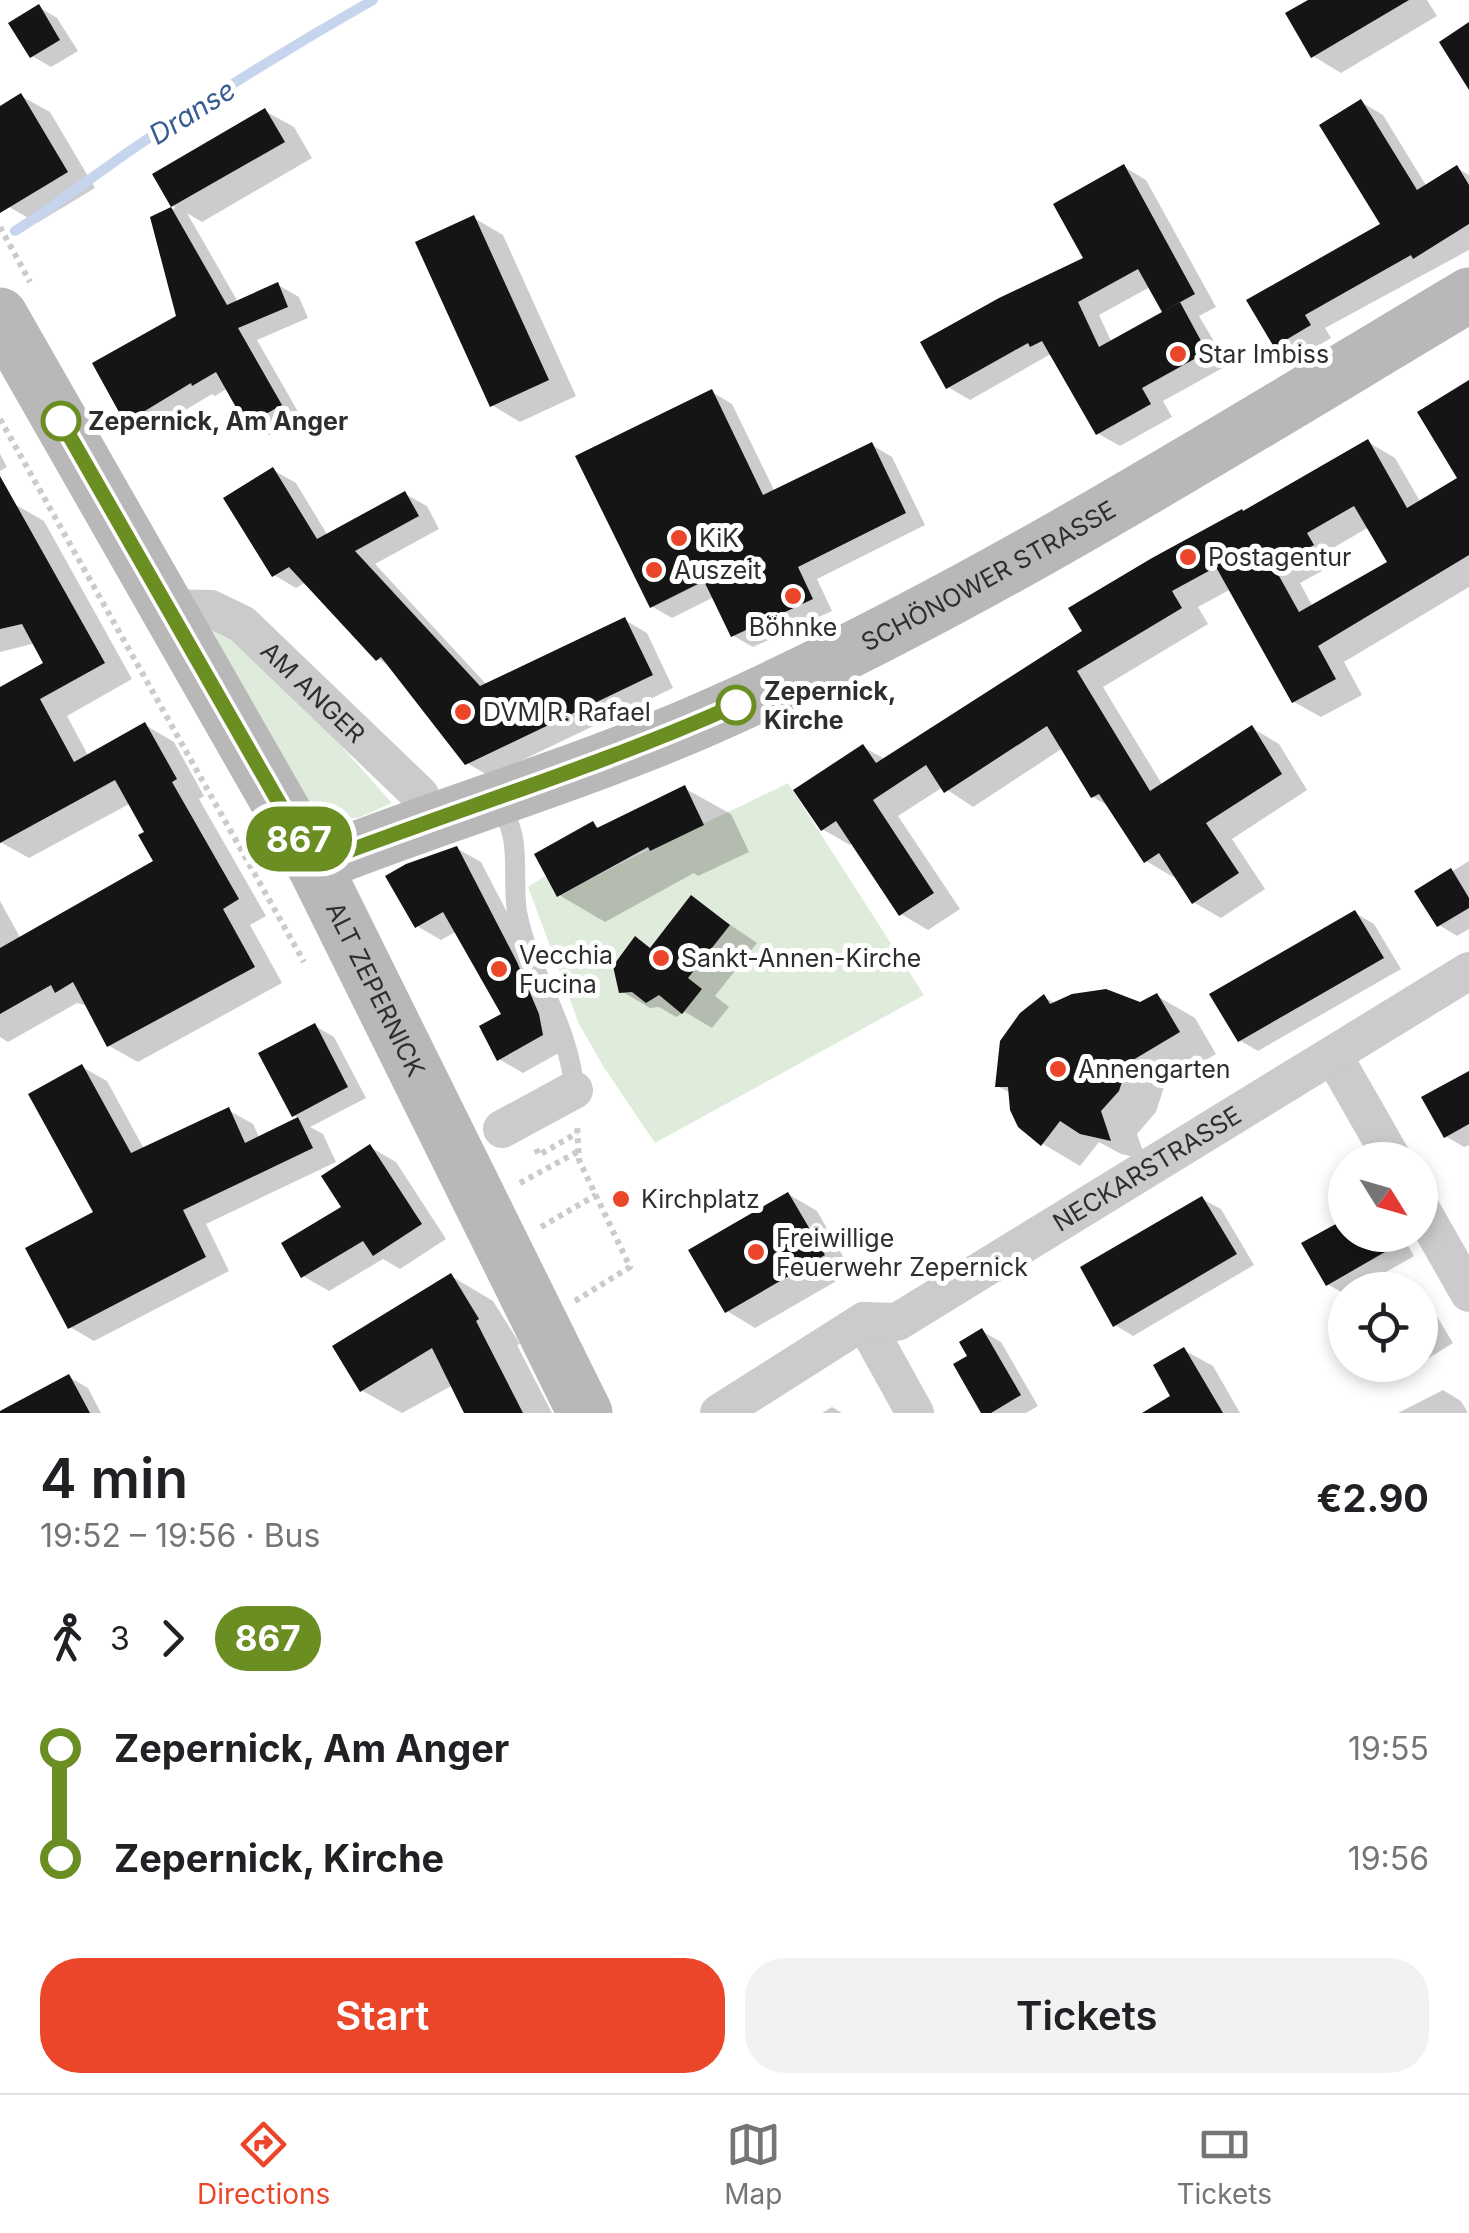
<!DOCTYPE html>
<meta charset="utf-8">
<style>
body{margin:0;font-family:Inter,sans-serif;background:#f2f2f2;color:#202124;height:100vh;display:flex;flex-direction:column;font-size:38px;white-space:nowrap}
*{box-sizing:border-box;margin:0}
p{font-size:32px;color:#757577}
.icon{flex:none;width:55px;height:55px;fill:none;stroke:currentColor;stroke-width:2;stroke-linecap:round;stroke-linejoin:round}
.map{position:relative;height:1413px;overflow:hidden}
.details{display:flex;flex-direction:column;background:#fff;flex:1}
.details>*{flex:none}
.badge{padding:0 20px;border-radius:32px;font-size:35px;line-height:65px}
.needle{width:65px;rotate:127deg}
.controls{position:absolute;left:1328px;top:1142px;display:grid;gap:20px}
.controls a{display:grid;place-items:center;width:110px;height:110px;border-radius:50%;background:#fff;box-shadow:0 5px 15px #0003;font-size:50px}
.map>.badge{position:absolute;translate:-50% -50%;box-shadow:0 0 0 5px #fff}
.legs{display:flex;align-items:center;gap:15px;height:110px;padding:0 40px;font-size:32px}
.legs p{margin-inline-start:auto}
.head{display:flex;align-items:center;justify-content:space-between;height:170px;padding:0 40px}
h1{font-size:55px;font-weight:600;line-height:75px}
.cta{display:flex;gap:20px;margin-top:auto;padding:20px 40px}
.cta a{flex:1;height:115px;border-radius:40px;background:#eb462a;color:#fff;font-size:40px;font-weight:600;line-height:115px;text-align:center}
.cta a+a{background:#f2f2f2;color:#202124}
ul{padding:0 40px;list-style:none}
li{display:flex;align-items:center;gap:35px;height:110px;font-size:38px}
li i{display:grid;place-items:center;width:15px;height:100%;margin:0 12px;background:currentColor}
li i::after{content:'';width:25px;height:25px;margin:-12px;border:8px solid;border-radius:50%;background:#fff}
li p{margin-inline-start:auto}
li:first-child i{background:linear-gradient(#0000 50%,currentColor 0)}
li:last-child i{background:linear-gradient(currentColor 50%,#0000 0)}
.menu{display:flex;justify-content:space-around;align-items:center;height:140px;border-top:2px solid #e0e0e0;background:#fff;font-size:28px;color:#757577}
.menu a{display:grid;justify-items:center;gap:5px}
.menu .selected{color:#eb462a}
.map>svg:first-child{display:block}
.green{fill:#e0ecdb}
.shadow{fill:#0003;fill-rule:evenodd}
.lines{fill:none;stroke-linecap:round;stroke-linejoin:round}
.stream{stroke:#c6d5ed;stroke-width:10}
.building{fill:#151515;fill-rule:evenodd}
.path{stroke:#cbcbcb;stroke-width:6;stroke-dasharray:5 5;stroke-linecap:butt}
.lane{stroke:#cbcbcb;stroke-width:20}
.street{stroke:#cbcbcb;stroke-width:38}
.secondary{stroke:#b8b8b8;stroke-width:55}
.line-1-casing{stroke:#fff;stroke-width:22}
.line-1{stroke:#6b8e23;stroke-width:15}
.poi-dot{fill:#eb462a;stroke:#fff;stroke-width:4}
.stop-1-dot{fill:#fff;stroke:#6b8e23;stroke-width:5}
.labels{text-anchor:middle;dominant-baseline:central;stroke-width:10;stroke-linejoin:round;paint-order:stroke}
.poi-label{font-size:25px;fill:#2e2e2e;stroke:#fff;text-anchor:start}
.stop-label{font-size:25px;font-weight:bold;fill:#2e2e2e;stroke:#fff;text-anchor:start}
.street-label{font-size:25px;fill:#2e2e2e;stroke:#fff}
.water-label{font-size:28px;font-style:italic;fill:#395c93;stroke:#fff}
</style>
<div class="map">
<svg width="1469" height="1413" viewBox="0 0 1469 1413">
<rect width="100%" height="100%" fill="#fff"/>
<path class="green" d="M 207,621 C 277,671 335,739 392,803 L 358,818 L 337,819 L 313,810 L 286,773 Z
M 788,783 L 924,995 L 655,1143 L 603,1066 L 579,1024 L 528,887 L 545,876 L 558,897 C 633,855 712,821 788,783 Z"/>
<path class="shadow" d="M 1312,0 L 1427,0 L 1437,16 L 1341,73 L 1313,56 Z
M 39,7 L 57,18 L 78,51 L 51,67 L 32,56 Z
M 21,96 L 50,112 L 95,188 L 37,223 L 9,207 L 0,192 L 0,109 Z
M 1361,102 L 1383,115 L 1427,187 L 1457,168 L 1469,175 L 1469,250 L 1325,328 L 1331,338 L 1298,358 L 1276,345 L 1384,225 Z
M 265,111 L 294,127 L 312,158 L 202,222 L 187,213 L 238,302 L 278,285 L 299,297 L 308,318 L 257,340 L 301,417 L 269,435 L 248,423 L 228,388 L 215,396 L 212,394 L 147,433 L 127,421 L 179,317 L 153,219 L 175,208 L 156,175 Z
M 1124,167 L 1146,180 L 1216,307 L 1199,316 L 1228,365 L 1163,401 L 1172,417 L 1120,446 L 1097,433 L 1056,359 L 1049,355 L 970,400 L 948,387 L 1086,259 ZM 1150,287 L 1167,312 L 1112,343 L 1099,315 Z
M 474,218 L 503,235 L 576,396 L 520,422 L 492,405 Z
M 1469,383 L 1469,587 L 1344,662 L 1362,695 L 1321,717 L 1294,702 L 1231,589 L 1198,607 L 1208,624 L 1103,687 L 1163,786 L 1252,728 L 1279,744 L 1307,790 L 1232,839 L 1265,889 L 1221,918 L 1193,902 L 1176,875 L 1173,877 L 1146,861 L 1110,807 L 1093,797 L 1063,748 L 973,807 L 943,787 L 898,816 L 960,909 L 928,930 L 901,914 L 853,842 L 850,845 L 822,829 L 863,747 L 885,759 L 1085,632 L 1242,512 L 1368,442 L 1395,458 L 1421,503 L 1460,479 ZM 1369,527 L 1390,563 L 1313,607 L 1300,583 L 1340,561 L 1333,548 Z
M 712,392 L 732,404 L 775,492 L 872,445 L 892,457 L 925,525 L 817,579 L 832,611 L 753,647 L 732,635 L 714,597 L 672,618 L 651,606 Z
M 0,454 L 7,467 L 0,471 Z
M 273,470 L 296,483 L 328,536 L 405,494 L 427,506 L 439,529 L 375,564 L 487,685 L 625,620 L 647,633 L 673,688 L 489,776 L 467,763 L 392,667 L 378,659 L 306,582 L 296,588 L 274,575 Z
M 16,505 L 44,521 L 132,679 L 67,716 L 89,757 L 145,725 L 174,742 L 204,796 L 199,799 L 266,916 L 250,925 L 282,983 L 138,1062 L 109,1046 L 88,1006 L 77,1003 L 8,1042 L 0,1037 L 0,901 L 21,939 L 157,862 L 148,833 L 131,803 L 29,858 L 0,842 L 0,690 L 47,664 L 36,643 L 0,652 L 0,512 Z
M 684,788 L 731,814 L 749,852 L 698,876 L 694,873 L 605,922 L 559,895 L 593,824 L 601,829 Z
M 456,848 L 481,862 L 541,978 L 566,1049 L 523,1073 L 499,1059 L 505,1015 L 457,931 L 441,940 L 417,926 Z
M 1469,861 L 1469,929 L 1457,936 L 1439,925 L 1418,892 Z
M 692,899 L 757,943 L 715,996 L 729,1007 L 712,1028 L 685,1012 L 676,1017 L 659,1007 L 650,1008 L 621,991 L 636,940 L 652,949 Z
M 1355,913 L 1374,924 L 1401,969 L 1258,1051 L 1239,1040 Z
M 1157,996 L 1195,1018 L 1216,1054 L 1165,1084 L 1156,1112 L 1137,1134 L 1146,1160 L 1121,1154 L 1099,1142 L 1080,1166 L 1043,1144 L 1020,1126 L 1011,1093 L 997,1086 L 1044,997 L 1057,1004 L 1140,1004 Z
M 315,1026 L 334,1037 L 366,1098 L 310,1127 L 323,1134 L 336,1162 L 206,1224 L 229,1271 L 94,1341 L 70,1327 L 96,1213 L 82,1067 L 107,1081 L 144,1149 L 228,1110 L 253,1124 L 260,1139 L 300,1119 L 294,1115 Z
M 1469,1082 L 1469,1145 L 1464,1147 L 1445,1136 Z
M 370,1147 L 396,1162 L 446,1239 L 400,1269 L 383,1259 L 329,1291 L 303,1276 L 345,1208 Z
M 788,1194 L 817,1211 L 852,1272 L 755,1328 L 727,1311 Z
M 1202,1199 L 1221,1209 L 1254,1265 L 1133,1336 L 1115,1325 Z
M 1345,1222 L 1345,1235 L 1402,1235 L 1414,1256 L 1355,1290 L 1345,1290 L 1345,1294 L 1327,1284 Z
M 451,1276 L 493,1301 L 520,1344 L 517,1345 L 552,1413 L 466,1413 L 453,1385 L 402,1413 L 361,1390 Z
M 1420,1299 L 1430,1305 L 1453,1343 L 1421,1363 Z
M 982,1331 L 1001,1342 L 1038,1406 L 1026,1413 L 984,1413 L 970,1357 Z
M 1184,1350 L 1213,1366 L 1240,1413 L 1146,1413 L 1174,1397 Z
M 1374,1365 L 1393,1365 L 1384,1371 Z
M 69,1377 L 88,1388 L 101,1413 L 42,1413 Z
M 1443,1390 L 1461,1401 L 1468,1413 L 1398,1413 Z
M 832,1407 L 842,1413 L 822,1413 Z"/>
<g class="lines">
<path class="stream" d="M 15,231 C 63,201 107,165 155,134 C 226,87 299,42 373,0"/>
</g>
<path class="building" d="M 1308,0 L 1409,0 L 1311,58 L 1285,13 Z
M 39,4 L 60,40 L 30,58 L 8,23 Z
M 1469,22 L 1469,90 L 1439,42 Z
M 21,93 L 68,172 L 0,213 L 0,106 Z
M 1361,99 L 1417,190 L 1457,165 L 1469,185 L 1469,224 L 1413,259 L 1411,255 L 1305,315 L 1311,325 L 1274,347 L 1246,300 L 1380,224 L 1319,125 Z
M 265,108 L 285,142 L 171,207 L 152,174 Z
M 1124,164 L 1195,294 L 1162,312 L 1138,269 L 1078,302 L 1099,347 L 1180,302 L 1207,352 L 1142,388 L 1151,404 L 1096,435 L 1042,341 L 1030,347 L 1028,343 L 946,389 L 920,342 L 999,298 L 1083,258 L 1053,204 Z
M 171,207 L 227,305 L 278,282 L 288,307 L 238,328 L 282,405 L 246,425 L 216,372 L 192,386 L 191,383 L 125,423 L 92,363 L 176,316 L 150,217 Z
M 474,215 L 549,380 L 490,407 L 415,242 Z
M 1469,380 L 1469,555 L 1318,646 L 1336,679 L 1292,703 L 1216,567 L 1172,591 L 1182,608 L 1077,671 L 1150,791 L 1252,725 L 1282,774 L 1206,823 L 1239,873 L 1192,904 L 1159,853 L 1144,863 L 1099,794 L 1091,798 L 1047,726 L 944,793 L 926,765 L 873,800 L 934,893 L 899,916 L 836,821 L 821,831 L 793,790 L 863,744 L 876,763 L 1082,631 L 1068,608 L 1152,558 L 1242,509 L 1243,511 L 1368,439 L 1407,508 L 1457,478 L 1417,412 ZM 1354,506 L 1387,562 L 1299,612 L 1274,567 L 1314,545 L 1307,533 Z
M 712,389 L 763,495 L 872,442 L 906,513 L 798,567 L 813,599 L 731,637 L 704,581 L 650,608 L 575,456 Z
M 273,467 L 317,539 L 405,491 L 419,516 L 355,551 L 480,686 L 625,617 L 653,675 L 465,765 L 381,657 L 376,661 L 289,567 L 272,577 L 223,498 Z
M 0,476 L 105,663 L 40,699 L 74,762 L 145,722 L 177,779 L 172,782 L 239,899 L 223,909 L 255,967 L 107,1047 L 73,982 L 55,993 L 51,985 L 0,1014 L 0,948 L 153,861 L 138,835 L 144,832 L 115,780 L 0,843 L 0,687 L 43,663 L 22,624 L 0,629 Z
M 685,785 L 704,825 L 650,851 L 648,847 L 557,897 L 534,854 L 593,821 L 597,828 Z
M 457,846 L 517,962 L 539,1014 L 543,1035 L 497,1061 L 479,1026 L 501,1014 L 443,912 L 415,928 L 385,876 L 406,864 Z
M 1451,868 L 1469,898 L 1469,908 L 1437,927 L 1414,891 Z
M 691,895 L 730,925 L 688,978 L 702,989 L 682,1014 L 659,995 L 646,1003 L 632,992 L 619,993 L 613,966 L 635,936 L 650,948 Z
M 1355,910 L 1384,958 L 1238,1042 L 1209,994 Z
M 1106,989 L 1140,1002 L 1157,993 L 1180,1032 L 1128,1063 L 1119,1091 L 1101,1111 L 1111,1141 L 1080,1134 L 1060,1121 L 1041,1146 L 1018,1127 L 1010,1110 L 1008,1087 L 995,1087 L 1000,1041 L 1020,1013 L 1044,994 L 1050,1004 L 1072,994 Z
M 315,1023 L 348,1087 L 292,1117 L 258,1053 Z
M 82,1064 L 131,1153 L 229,1107 L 245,1143 L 298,1117 L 313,1148 L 183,1210 L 206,1257 L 68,1329 L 25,1248 L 93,1212 L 28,1094 Z
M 1469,1071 L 1469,1124 L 1444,1138 L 1421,1097 Z
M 370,1144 L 422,1224 L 373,1256 L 363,1241 L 301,1278 L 281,1243 L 341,1207 L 321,1176 Z
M 788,1192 L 825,1255 L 725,1313 L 688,1250 Z
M 1202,1196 L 1237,1254 L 1113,1327 L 1080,1267 Z
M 1345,1219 L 1345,1235 L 1411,1237 L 1326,1286 L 1301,1243 Z
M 451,1273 L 479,1319 L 476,1321 L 523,1413 L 464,1413 L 432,1348 L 360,1392 L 332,1346 Z
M 982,1328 L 1021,1395 L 991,1413 L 981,1413 L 953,1364 L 967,1356 L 959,1342 Z
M 1184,1347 L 1223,1413 L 1142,1413 L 1170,1396 L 1153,1365 Z
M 69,1374 L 90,1413 L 0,1413 L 0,1411 Z"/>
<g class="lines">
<path class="path" d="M 0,227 L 30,282
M 0,419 L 304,962
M 536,1149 L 539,1155 L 577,1133
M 520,1183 L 579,1151
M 541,1227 L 596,1195
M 575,1301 L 630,1267 L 579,1160 L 577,1126"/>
<path class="lane" d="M 493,802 C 525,828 511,874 517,912 C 528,972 571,1028 574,1090"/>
<g class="street">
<path id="s1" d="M 166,608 L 211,609 L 242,624 L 420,795 L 431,820"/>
<path d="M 1333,1055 L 1393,1160"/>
<path d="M 502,1129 L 574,1090"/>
<path d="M 1420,1207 L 1469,1293"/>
<path d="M 864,1321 L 915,1413"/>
<path id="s2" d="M 719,1413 L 864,1321 L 897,1322 L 1469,971"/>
</g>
<g class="secondary">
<path id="s3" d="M 0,315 L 314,865 L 585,1413"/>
<path id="s4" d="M 314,865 C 445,813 581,774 710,717 C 975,599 1221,443 1469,295"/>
</g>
</g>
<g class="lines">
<g class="line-1-casing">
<path id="line-1" d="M 61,421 L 314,864 C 454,810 598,767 736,705"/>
</g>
<use href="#line-1" class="line-1"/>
</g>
<g class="poi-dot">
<circle cx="1178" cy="354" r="10"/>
<circle cx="679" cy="538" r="10"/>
<circle cx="1188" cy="557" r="10"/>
<circle cx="654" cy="570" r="10"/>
<circle cx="793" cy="596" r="10"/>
<circle cx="463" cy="712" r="10"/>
<circle cx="661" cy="958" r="10"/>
<circle cx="499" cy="969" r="10"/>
<circle cx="1058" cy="1069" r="10"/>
<circle cx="621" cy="1199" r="10"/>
<circle cx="756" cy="1252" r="10"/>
</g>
<g class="stop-1-dot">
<circle cx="61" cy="421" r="18"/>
<circle cx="736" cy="705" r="18"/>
</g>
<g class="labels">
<g class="poi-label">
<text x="1198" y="354">Star Imbiss</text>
<text x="699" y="538">KiK</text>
<text x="1208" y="557">Postagentur</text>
<text x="674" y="570">Auszeit</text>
<text x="793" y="627" text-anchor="middle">Böhnke</text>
<text x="483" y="712">DVM R. Rafael</text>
<text x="519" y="955">Vecchia<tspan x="519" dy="29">Fucina</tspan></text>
<text x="681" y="958">Sankt-Annen-Kirche</text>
<text x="1078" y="1069">Annengarten</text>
<text x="641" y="1199">Kirchplatz</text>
<text x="776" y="1238">Freiwillige<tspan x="776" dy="29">Feuerwehr Zepernick</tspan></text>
</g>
<g class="stop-label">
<text x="88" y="421">Zepernick, Am Anger</text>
<text x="764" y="691">Zepernick,<tspan x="764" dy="29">Kirche</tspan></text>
</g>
<g class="street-label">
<text stroke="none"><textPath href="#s4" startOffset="735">SCHÖNOWER STRASSE</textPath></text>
<text stroke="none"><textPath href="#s1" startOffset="178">AM ANGER</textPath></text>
<text stroke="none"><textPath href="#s3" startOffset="772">ALT ZEPERNICK</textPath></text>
<text stroke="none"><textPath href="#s2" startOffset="498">NECKARSTRASSE</textPath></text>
</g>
<g class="water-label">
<text transform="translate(192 112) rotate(-32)">Dranse</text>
</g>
</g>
</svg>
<div class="controls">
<a><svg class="needle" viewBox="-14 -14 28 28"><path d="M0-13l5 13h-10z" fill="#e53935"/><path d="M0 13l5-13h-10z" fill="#757577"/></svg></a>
<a><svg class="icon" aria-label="locate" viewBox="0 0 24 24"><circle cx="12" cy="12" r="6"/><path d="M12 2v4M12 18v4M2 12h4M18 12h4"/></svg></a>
</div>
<b class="badge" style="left:299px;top:839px;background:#6b8e23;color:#fff">867</b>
</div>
<section class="details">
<div class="head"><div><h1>4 min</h1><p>19:52 – 19:56 · Bus</p></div><b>€2.90</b></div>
<div class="legs"><svg class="icon" aria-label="walk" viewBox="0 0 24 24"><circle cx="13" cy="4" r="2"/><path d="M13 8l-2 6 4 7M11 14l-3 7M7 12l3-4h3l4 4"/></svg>3<svg class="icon" aria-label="forward" viewBox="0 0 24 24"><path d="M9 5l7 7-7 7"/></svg><b class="badge" style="background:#6b8e23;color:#fff">867</b></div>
<ul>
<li><i style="color:#6b8e23"></i><b>Zepernick, Am Anger</b><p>19:55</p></li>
<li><i style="color:#6b8e23"></i><b>Zepernick, Kirche</b><p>19:56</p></li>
</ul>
<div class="cta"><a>Start</a><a>Tickets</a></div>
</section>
<nav class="menu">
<a class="selected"><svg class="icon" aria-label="directions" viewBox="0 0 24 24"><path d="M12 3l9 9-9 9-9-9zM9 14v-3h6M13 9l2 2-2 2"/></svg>Directions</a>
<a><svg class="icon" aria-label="map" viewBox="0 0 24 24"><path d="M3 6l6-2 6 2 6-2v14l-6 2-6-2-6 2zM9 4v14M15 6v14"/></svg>Map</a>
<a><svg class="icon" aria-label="tickets" viewBox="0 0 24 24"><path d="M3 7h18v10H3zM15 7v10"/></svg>Tickets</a>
</nav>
